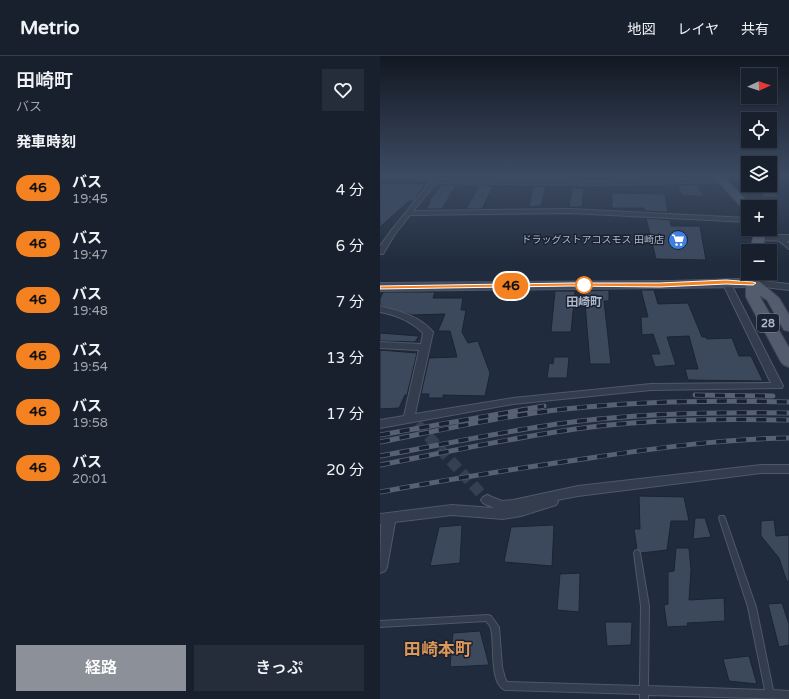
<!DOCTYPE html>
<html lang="ja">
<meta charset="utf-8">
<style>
body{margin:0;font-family:"Varela Round","Noto Sans JP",sans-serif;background:#252d3a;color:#f1f3f6;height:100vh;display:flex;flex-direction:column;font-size:15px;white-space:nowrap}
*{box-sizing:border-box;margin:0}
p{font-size:13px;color:#9fa3aa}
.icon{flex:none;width:22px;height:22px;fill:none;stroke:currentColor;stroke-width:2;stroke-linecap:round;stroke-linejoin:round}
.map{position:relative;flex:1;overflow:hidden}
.details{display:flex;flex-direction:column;background:#18202e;width:380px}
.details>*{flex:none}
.badge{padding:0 8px;border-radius:13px;font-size:14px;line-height:26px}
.needle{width:26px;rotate:87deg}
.tools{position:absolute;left:361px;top:12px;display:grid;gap:8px}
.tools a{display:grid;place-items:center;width:36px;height:36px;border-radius:0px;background:#18202e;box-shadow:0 1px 3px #0004,0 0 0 1px #363e4a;font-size:20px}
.map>.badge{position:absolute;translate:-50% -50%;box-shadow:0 0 0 2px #fff}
h2{padding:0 16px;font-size:15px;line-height:36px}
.round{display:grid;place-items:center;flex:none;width:42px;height:42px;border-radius:0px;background:#252d3a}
.head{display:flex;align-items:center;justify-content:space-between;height:68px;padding:0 16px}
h1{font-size:19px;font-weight:600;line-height:30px}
.action{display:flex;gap:8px;margin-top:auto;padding:8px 16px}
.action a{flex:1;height:46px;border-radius:0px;background:#8c9099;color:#fff;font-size:16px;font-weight:600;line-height:46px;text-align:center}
.action a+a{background:#252d3a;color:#f1f3f6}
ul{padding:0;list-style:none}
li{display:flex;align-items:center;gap:12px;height:56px;padding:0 16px}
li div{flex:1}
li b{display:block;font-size:15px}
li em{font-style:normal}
li .badge{min-width:44px;font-weight:700;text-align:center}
header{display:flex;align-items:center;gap:24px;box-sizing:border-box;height:56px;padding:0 20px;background:#18202e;border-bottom:1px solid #363e4a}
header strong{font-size:19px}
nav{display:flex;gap:22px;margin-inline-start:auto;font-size:14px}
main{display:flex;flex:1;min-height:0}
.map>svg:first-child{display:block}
.building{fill:#3c495d;stroke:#1c2434}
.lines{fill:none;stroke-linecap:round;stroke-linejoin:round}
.minor-tunnel{stroke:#354052;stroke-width:11;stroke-dasharray:11 5.5;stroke-linecap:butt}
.service-casing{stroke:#4f5868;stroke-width:2}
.minor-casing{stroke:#4f5868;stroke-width:2}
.tertiary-casing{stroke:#4f5868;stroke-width:2}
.secondary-casing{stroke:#4f5868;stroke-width:2}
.primary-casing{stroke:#3d4656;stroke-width:2}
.service{fill:#343d4d;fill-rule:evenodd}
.minor{fill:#343d4d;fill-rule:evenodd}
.tertiary{fill:#343d4d;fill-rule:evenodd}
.secondary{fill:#424c60;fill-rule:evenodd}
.primary{fill:#525c6d;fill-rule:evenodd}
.rail-casing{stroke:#566174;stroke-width:5}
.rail{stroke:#1a2232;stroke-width:3.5;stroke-dasharray:10;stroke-linecap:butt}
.line{fill:#f58220;stroke:#fff}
.stop-dot{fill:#fff;stroke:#f58220;stroke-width:2}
.labels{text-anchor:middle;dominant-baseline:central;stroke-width:3;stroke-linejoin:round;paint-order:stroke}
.far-poi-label{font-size:10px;fill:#afb8c9;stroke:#1a2232;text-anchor:end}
.shield{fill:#1a2232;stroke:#828b9c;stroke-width:1}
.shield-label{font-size:11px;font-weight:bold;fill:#afb8c9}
.stop-label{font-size:12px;font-weight:bold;fill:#afb8c9;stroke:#1a2232}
.near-quarter-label{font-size:17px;font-weight:bold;fill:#de9756;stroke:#1a2232}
</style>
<header>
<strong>Metrio</strong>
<nav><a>地図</a><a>レイヤ</a><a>共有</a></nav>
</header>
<main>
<section class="details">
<div class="head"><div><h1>田崎町</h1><p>バス</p></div><a class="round"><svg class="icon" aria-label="heart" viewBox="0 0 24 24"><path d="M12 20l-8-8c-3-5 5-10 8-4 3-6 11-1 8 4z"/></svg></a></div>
<h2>発車時刻</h2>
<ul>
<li><span class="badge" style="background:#f58220;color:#111">46</span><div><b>バス</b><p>19:45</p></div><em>4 分</em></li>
<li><span class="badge" style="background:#f58220;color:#111">46</span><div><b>バス</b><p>19:47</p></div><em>6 分</em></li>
<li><span class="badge" style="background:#f58220;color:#111">46</span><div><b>バス</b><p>19:48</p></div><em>7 分</em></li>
<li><span class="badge" style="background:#f58220;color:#111">46</span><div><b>バス</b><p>19:54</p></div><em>13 分</em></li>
<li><span class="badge" style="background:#f58220;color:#111">46</span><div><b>バス</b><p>19:58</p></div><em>17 分</em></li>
<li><span class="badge" style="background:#f58220;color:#111">46</span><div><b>バス</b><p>20:01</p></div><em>20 分</em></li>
</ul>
<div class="action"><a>経路</a><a>きっぷ</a></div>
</section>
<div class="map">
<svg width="409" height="643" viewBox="0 0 409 643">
<rect width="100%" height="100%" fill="#202b3d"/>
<path class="building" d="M 0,127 L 44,128 L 34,145 L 29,145 L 0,171 Z
M 317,128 L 324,140 L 303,140 L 297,129 Z
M 62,129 L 76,129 L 62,153 L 46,153 L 51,145 L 49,145 Z
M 99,129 L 113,130 L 102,153 L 86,153 Z
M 377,129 L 390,129 L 398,141 L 383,141 Z
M 153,130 L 166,130 L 161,150 L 149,151 Z
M 192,132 L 204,132 L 202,151 L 189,151 Z
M 232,137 L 285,138 L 288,156 L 264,155 L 264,152 L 232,152 Z
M 266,162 L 290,164 L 291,170 L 320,170 L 326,204 L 276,203 Z
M 229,234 L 229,245 L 224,245 L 231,308 L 210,308 L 204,235 Z
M 261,234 L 274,234 L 278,248 L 308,247 L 322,281 L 326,281 L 327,283 L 352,282 L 359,300 L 371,300 L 383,325 L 308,324 L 305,313 L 318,313 L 309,280 L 287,281 L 296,309 L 275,311 L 271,298 L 280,298 L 273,278 L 262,279 L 261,261 L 268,261 Z
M 175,235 L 195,235 L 191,276 L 171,276 Z
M 3,236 L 55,236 L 53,242 L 83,242 L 81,254 L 86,254 L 82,276 L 88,287 L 98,285 L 110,317 L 105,340 L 63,339 L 63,342 L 48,342 L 49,338 L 41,338 L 49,302 L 77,301 L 70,275 L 58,275 L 65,258 L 32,259 L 0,249 L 0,243 Z
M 0,277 L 39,280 L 35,286 L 0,285 Z
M 0,294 L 37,297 L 27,339 L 25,339 L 19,352 L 0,353 Z
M 174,301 L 189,301 L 187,322 L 167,322 L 169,307 L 173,308 Z
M 259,440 L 304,441 L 309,465 L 291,465 L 287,494 L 261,497 L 257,493 L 254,473 L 260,473 Z
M 315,462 L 325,462 L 331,481 L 313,483 Z
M 394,464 L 396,480 L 409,479 L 409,525 L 407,526 L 399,502 L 381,480 L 381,465 Z
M 82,469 L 80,507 L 50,510 L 59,471 Z
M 174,469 L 172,510 L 124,506 L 131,471 Z
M 296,492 L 309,492 L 311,514 L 309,544 L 344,542 L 345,565 L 307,567 L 308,570 L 287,571 L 284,549 L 288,548 L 288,516 L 294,515 Z
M 200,517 L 199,556 L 177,554 L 180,518 Z
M 402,547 L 409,568 L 409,589 L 399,591 L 388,548 Z
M 225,566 L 252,566 L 251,589 L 227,590 Z
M 100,575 L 109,609 L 70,611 L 73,577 Z
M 369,600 L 377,628 L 349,625 L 343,603 Z"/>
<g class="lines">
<path class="minor-tunnel" d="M 37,368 L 107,444"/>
<g class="service-casing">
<path id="service" d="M 340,460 L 344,460 L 345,462 L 376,551 L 393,634 L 409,635 L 409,643 L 268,639 L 268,643 L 260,643 L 260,638 L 125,634 C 109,628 115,587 111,573 C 111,570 108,568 106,565 L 0,571 L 0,565 L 108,559 L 111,560 L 119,571 L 122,611 L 125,622 L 127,626 L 260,630 L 261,550 L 254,497 L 255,495 L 257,494 L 259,495 L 260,497 L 269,550 L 268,630 L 385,634 L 368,551 L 339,462 Z"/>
</g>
<g class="minor-casing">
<path id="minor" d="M 0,119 L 60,119 L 58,123 L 216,125 L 342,123 L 345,125 L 344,126 L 216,129 L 56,127 L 33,155 L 190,153 L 368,162 L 368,166 L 190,157 L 30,159 L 15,178 L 3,198 L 0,198 L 0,190 L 10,176 L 53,123 L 0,122 Z
M 400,181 L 409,187 L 409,193 L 398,184 L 398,182 Z
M 343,224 L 349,224 L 350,226 L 403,330 L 402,332 L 271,334 L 133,348 L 0,372 L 0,364 L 24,360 L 39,294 L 0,292 L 0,286 L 41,288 L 43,277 C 31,265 16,259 0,256 L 0,250 C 19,255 40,260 53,276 L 35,358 L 133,342 L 271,328 L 391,327 L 342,226 Z
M 381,409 L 409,409 L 409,417 L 381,417 L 198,440 L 177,444 L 178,446 L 176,449 L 141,460 L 123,463 L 72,459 L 15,466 L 7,511 L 5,515 L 0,517 L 1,468 L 0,468 L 0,458 L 72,449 L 114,452 L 103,447 L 101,444 L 103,441 L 107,439 L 122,445 L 133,444 L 198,430 Z"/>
</g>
<g class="tertiary-casing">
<path id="tertiary" d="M 379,179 L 409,179 L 409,185 L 376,184 L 374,182 Z
M 373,224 L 409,228 L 409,234 L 369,229 L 368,227 L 369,225 Z"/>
</g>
<g class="secondary-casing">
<path id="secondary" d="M 361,223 L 377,224 L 379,227 L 377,230 L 373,231 L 0,235 L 0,227 L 291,225 Z"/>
</g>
<g class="primary-casing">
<path id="primary" d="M 332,119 L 342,119 L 372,151 L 368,151 L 368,155 L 364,154 Z
M 373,173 L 383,173 L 385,182 L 382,195 L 370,195 L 373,182 Z
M 368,214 L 368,217 L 378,217 L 379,225 L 399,242 L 409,259 L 409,275 L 404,274 L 387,244 L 379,239 L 409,292 L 409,311 L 404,309 L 401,306 L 366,241 L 366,217 Z"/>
</g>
<use href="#service" class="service"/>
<use href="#minor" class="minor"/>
<use href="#tertiary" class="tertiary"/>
<use href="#secondary" class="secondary"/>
<use href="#primary" class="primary"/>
<g class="rail-casing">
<path id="rail" d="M 315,339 L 393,340
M 0,379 L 164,350
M 0,386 C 61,374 123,360 185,353 C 259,345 334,344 409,346
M 0,400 C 66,388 133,373 200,365 C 269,357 339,356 409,357
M 0,409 C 67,396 135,381 203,372 C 271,363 340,363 409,364
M 0,436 C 70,423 140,412 210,402 C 276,392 342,383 409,382"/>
</g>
<use href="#rail" class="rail"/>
</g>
<linearGradient id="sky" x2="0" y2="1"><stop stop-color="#121822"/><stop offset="0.57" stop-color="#3c4a62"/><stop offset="1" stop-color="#3c4a62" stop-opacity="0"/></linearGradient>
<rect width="409" height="209" fill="url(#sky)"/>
<path class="line" d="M 346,224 L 373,226 L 376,227 L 373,229 L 346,228 L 280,231 L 191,230 L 0,233 L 0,230 L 191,227 L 280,227 Z"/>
<defs>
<g id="supermarket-disc" transform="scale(1)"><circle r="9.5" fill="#3f7fe0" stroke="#1a2232"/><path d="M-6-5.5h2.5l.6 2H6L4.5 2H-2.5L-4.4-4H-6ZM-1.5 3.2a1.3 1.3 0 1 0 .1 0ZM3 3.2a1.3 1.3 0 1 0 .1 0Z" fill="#fff"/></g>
</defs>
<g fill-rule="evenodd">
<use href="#supermarket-disc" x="298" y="184"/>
</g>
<circle class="stop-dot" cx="204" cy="229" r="8"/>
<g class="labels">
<g class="far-poi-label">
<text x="284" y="184">ドラッグストアコスモス 田崎店</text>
</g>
<rect class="shield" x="377" y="258" width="22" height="18" rx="3"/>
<g class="shield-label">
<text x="388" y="267">28</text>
</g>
<g class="stop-label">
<text x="204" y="246">田崎町</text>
</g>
<g class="near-quarter-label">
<text x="58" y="593">田崎本町</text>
</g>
</g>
</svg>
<div class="tools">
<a><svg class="needle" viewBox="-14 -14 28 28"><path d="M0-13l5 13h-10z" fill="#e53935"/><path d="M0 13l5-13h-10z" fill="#9fa3aa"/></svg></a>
<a><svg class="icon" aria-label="locate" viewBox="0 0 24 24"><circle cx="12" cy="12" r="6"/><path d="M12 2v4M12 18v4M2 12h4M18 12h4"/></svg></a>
<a><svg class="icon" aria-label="layers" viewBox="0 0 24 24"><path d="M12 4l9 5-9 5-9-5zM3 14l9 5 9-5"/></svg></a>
<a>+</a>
<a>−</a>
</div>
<b class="badge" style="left:131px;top:230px;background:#f58220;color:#111">46</b>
</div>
</main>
